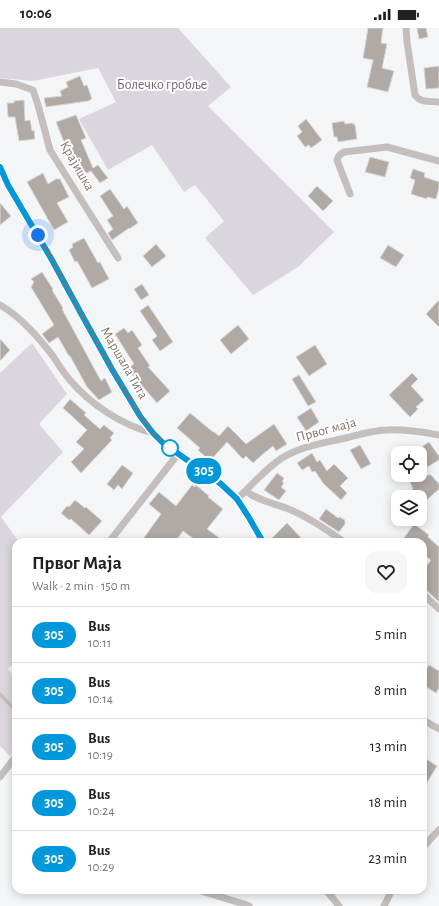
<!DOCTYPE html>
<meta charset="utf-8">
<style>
body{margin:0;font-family:"Alegreya Sans",sans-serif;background:#f6f6f6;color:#202124;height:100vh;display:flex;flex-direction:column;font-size:15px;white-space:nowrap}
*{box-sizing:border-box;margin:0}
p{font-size:13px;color:#757577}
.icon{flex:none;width:22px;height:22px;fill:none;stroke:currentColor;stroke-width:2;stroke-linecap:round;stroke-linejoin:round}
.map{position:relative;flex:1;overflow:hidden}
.sheet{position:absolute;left:12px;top:510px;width:415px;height:356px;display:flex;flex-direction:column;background:#fff;border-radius:12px;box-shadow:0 2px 10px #0003}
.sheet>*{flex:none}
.badge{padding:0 8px;border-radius:13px;font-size:14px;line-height:26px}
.tools{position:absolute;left:391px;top:418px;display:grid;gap:8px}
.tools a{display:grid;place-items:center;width:36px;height:36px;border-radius:8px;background:#fff;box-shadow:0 2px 10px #0003;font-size:20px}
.you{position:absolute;width:20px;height:20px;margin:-10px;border:3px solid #fff;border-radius:50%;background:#1a73e8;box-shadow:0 0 0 6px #1a73e833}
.map>.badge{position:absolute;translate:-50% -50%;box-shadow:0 0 0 2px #fff}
.round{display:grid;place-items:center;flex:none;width:42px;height:42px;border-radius:12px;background:#f6f6f6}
.overview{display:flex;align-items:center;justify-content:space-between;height:68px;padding:0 20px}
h1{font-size:19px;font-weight:700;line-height:30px}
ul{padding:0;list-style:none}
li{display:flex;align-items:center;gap:12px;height:56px;padding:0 20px;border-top:1px solid #e0e0e0}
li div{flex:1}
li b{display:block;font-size:15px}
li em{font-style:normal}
li .badge{min-width:44px;font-weight:700;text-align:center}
.status{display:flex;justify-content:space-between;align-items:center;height:28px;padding:0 20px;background:#fff;direction:ltr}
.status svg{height:11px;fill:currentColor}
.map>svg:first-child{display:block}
.green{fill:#dbd6de}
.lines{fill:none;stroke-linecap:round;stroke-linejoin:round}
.stream{stroke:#c6bcb8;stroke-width:3.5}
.building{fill:#b1a9a4;stroke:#d7d7d9}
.minor{stroke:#c4bfbc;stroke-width:7}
.line-casing{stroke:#fff;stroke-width:9}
.line{stroke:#0098da;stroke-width:6}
.walk{stroke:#837369;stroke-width:4;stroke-dasharray:0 7.2}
.stop-dot{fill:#fff;stroke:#0098da;stroke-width:2}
.labels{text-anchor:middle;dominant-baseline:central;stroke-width:4;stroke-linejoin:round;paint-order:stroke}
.park-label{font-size:14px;fill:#76677a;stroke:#fff}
.street-label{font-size:14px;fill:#837369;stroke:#fff}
</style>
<div class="status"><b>10:06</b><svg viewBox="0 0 49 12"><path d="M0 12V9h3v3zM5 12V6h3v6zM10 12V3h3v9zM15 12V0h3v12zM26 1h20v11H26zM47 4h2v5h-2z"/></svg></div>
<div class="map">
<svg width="439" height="878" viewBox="0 0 439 878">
<rect width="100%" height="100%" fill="#f4f5f7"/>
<path class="green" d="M 0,0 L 178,0 L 231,59 L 208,78 L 334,204 L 298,239 L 253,267 L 205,210 L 224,193 L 195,157 L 184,164 L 152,117 L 108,142 L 79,91 L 116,74 L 98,40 L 33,53 L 0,50 Z
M 32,315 L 67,366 L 39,396 L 63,424 L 1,489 L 19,514 L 16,514 L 16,635 L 8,640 L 16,654 L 16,720 L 10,728 L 0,718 L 0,345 Z"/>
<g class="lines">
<path class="stream" d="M 0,666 L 16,683"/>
</g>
<path class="building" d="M 368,0 L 383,0 L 381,15 L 387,16 L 382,40 L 394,43 L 388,64 L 367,59 L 373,32 L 363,30 Z
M 417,0 L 426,0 L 428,9 L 419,11 Z
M 439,38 L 439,60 L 426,61 L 424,40 Z
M 80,48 L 84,58 L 87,57 L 92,71 L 88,73 L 46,79 L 44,70 L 62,68 L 60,63 L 68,59 L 66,54 Z
M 24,72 L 25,93 L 30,92 L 32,103 L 34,102 L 35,111 L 19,113 L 15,89 L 8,89 L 7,75 L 14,75 L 14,73 Z
M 76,87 L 86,110 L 81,112 L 93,140 L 98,137 L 108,150 L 100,155 L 91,143 L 78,149 L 56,94 Z
M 306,91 L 322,112 L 311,120 L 309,117 L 305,119 L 297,108 L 302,104 L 298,98 Z
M 344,93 L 345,96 L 352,95 L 355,97 L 357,111 L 338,114 L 337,109 L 334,109 L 332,95 Z
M 370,129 L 389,134 L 385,149 L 365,144 Z
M 413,141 L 425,145 L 424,149 L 439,154 L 439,160 L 436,171 L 427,169 L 427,171 L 411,166 L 415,152 L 410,150 Z
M 43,145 L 48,156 L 56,151 L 60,151 L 69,169 L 57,175 L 68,194 L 54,202 L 27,154 Z
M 317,158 L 333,173 L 323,183 L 308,168 Z
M 110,161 L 124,181 L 127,178 L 138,195 L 129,201 L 129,200 L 112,212 L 108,205 L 113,201 L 107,192 L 113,188 L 100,168 Z
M 0,175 L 11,188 L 0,197 Z
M 84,210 L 98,235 L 100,234 L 109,251 L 92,260 L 77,233 L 75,234 L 69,222 L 73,219 L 72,216 Z
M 156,216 L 166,228 L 152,239 L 143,228 Z
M 388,217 L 404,227 L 396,239 L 380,230 Z
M 42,244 L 53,261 L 52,262 L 63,280 L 62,281 L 101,353 L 105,350 L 112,364 L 99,372 L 87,359 L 70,328 L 69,328 L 58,309 L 49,315 L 42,306 L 54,297 L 31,259 L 34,254 L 31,251 Z
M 142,256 L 149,267 L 141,272 L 134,261 Z
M 439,272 L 439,299 L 426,286 Z
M 148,277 L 173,314 L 160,323 L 152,312 L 157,308 L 140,283 Z
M 238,297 L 249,311 L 231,326 L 220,312 Z
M 124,300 L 128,305 L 132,302 L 142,317 L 138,320 L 150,338 L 148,339 L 170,363 L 157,375 L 139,354 L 138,355 L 128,340 L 134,336 L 115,306 Z
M 0,311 L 10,322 L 0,333 Z
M 315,317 L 327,336 L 309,348 L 296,329 Z
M 412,345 L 418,351 L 411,358 L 424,372 L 416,379 L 418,381 L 410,389 L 389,367 Z
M 299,347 L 316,374 L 308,378 L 292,351 Z
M 70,371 L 86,385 L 84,387 L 100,401 L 104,397 L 114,405 L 110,410 L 112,412 L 81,445 L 71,434 L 84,421 L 76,414 L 87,402 L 63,380 Z
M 311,380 L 319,394 L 306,403 L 297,389 Z
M 190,385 L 213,404 L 214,404 L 219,408 L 228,398 L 246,416 L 274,396 L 287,416 L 276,423 L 273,418 L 263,426 L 253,435 L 246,428 L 243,431 L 227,414 L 210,433 L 198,422 L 200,420 L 177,400 Z
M 429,414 L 439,428 L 439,432 L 429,438 L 420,442 L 420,420 Z
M 360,417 L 371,436 L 361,441 L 350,422 Z
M 312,425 L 317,434 L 320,432 L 327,443 L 334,436 L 348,450 L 340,458 L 347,465 L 341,472 L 323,455 L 315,443 L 312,444 L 309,438 L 302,442 L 297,435 Z
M 122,437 L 133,445 L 122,461 L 118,457 L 114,462 L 107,456 Z
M 277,445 L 284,450 L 282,454 L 284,455 L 281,459 L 286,463 L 279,472 L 264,462 Z
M 407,447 L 431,447 L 439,456 L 439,461 L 420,478 L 420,469 L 404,469 L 413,461 Z
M 192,457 L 195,459 L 196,457 L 209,468 L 208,469 L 223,481 L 207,501 L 225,514 L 198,514 L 183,503 L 175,514 L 141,514 L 161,486 L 149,476 L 159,464 L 176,478 Z
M 75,472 L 85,480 L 86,479 L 102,493 L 89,507 L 71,491 L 69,492 L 61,485 L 67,478 L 69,479 Z
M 326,481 L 338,490 L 339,489 L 345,492 L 345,496 L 339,504 L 319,491 Z
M 287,495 L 305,514 L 268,514 Z
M 414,496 L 429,507 L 428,509 L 439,519 L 439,574 L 423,559 L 423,543 L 431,532 L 423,526 L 423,514 L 410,514 L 404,510 Z
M 429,637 L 439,643 L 439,660 L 436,665 L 423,657 L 423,647 Z
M 423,729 L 437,738 L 423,761 Z"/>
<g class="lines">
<path class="minor" d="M 406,0 L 407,14 L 415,67 C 420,75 431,73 439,74
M 0,54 L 16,56 L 33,62 L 38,77 L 50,122 L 80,170 L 118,230
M 0,139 L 8,157 L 52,232 L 83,289 L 113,343 L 140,387 L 153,405 L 163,415 L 221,456 L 237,471 L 248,487 L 263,514
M 350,166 L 337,132 C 338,128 340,126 344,124 L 387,119 L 439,133
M 0,277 C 21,289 38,309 53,328 C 58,336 63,344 69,351 C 90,376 121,397 153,405
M 246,463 C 257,472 272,475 286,480 C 307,488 326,501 344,514
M 237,471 C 252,457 265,441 282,430 C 301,418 324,415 346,410 C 359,407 373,402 387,402 C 405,401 422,404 439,407
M 109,514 L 178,426
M 423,566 L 439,581
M 423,692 L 439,701
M 0,749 L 16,728
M 423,819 L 439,802
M 198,862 L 244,876 L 249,878
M 326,862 L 339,878
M 384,878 L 392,862"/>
</g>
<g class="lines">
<g class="line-casing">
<path id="line" d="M 0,139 L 8,157 L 52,232 L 83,289 L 113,343 L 140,388 L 153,405 L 163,415 L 221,456 L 237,471 L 248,488 L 263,514"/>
</g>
<use href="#line" class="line"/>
<path class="walk" d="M 38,207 C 68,258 93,311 124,361 C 137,383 150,406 170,420"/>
</g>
<circle class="stop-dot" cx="170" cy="420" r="8"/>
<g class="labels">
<g class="park-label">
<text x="162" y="57">Болечко гробље</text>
</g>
<g class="street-label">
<text transform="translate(77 138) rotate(60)">Крајишка</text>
<text transform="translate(124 335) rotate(60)">Маршала Тита</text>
<text transform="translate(326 402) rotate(-15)">Првог маја</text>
</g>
</g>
</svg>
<div class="tools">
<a><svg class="icon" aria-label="locate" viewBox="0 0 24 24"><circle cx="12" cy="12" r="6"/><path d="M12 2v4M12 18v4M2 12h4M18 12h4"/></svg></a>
<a><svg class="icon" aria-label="layers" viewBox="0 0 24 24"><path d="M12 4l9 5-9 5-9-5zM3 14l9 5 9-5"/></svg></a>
</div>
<div class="you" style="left:38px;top:207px"></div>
<b class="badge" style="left:204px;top:443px;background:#0098da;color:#fff">305</b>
<section class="sheet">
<div class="overview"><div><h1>Првог Маја</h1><p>Walk · 2 min · 150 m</p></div><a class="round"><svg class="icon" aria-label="heart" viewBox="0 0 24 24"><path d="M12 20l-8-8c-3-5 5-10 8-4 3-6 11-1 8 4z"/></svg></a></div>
<ul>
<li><span class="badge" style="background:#0098da;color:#fff">305</span><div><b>Bus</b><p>10:11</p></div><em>5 min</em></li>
<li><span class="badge" style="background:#0098da;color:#fff">305</span><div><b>Bus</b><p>10:14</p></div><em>8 min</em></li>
<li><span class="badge" style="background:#0098da;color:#fff">305</span><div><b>Bus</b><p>10:19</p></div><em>13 min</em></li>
<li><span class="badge" style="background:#0098da;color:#fff">305</span><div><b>Bus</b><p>10:24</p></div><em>18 min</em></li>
<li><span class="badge" style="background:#0098da;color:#fff">305</span><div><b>Bus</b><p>10:29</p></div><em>23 min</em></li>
</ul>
</section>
</div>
